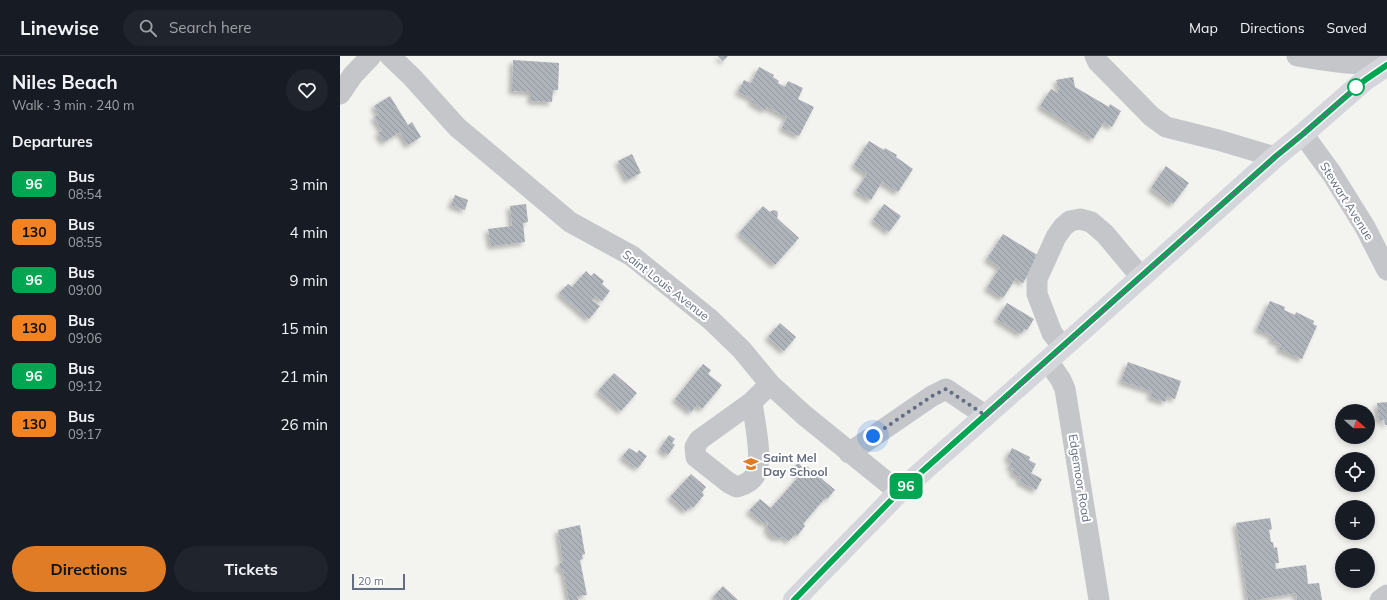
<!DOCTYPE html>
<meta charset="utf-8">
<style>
body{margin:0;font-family:Mulish,sans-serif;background:#20242c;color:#f1f3f6;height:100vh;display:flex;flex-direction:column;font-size:15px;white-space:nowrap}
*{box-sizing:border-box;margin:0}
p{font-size:13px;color:#9ea1a6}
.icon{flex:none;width:22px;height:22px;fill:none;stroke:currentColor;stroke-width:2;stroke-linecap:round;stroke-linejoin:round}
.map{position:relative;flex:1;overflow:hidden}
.side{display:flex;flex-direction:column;background:#171b24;width:340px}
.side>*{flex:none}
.badge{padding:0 8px;border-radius:6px;font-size:14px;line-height:26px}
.needle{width:26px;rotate:110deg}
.fabs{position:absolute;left:995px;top:348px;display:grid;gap:8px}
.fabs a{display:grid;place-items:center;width:40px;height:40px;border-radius:50%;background:#171b24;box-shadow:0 2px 6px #0003;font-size:20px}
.scale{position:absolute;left:12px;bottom:10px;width:53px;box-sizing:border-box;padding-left:4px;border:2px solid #646d81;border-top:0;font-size:11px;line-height:14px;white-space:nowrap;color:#646d81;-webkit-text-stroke:3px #fff;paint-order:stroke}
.you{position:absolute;width:20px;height:20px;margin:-10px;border:3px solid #fff;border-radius:50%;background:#1a73e8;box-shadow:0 0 0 6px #1a73e833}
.map>.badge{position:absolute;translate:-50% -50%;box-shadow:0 0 0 2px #fff}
h2{padding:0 12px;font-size:15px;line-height:36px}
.round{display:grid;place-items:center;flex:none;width:42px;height:42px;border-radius:21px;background:#20242c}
.headline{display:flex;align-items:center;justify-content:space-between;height:68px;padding:0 12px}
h1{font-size:19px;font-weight:700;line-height:30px}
.cta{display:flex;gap:8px;margin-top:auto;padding:8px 12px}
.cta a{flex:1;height:46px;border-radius:24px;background:#df7c25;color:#111;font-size:16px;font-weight:700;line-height:46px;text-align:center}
.cta a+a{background:#20242c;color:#f1f3f6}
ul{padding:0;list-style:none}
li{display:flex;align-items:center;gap:12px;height:48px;padding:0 12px}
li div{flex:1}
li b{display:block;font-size:15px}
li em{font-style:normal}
li .badge{min-width:44px;font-weight:700;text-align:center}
header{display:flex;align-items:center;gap:24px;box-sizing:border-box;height:56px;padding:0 20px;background:#171b24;border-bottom:1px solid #363941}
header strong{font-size:19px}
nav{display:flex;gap:22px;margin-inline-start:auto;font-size:14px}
.search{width:280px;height:36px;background:#20242c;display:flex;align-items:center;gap:10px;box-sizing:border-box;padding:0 14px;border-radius:22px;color:#9ea1a6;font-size:15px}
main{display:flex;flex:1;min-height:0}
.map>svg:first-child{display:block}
.building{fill:url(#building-back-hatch);filter:url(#shadow)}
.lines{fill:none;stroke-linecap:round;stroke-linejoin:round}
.minor{stroke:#c4c6ca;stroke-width:21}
.major{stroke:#d4d6dc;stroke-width:22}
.line-casing{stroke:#fff;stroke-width:9}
.line{stroke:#00a651;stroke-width:6}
.walk{stroke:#646d81;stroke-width:4;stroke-dasharray:0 7.2}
.stop-dot{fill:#fff;stroke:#00a651;stroke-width:2}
.labels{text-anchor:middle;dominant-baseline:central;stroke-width:4;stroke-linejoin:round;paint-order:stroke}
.street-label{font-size:12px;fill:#646d81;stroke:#fff}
.poi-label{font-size:12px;font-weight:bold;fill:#646d81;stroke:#fff;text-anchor:start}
</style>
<header>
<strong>Linewise</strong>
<div class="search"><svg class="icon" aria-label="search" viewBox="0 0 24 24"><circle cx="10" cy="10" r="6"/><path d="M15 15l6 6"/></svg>Search here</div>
<nav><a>Map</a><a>Directions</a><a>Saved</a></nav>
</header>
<main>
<section class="side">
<div class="headline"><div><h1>Niles Beach</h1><p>Walk · 3 min · 240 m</p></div><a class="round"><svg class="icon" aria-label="heart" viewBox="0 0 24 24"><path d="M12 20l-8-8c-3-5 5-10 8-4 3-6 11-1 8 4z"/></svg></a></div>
<h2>Departures</h2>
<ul>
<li><span class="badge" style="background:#00a651;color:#fff">96</span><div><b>Bus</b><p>08:54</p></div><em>3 min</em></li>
<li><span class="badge" style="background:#f58220;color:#111">130</span><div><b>Bus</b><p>08:55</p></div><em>4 min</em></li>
<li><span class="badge" style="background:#00a651;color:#fff">96</span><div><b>Bus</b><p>09:00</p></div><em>9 min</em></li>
<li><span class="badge" style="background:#f58220;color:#111">130</span><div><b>Bus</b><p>09:06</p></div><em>15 min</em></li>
<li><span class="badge" style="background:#00a651;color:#fff">96</span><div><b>Bus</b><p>09:12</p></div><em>21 min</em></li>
<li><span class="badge" style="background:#f58220;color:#111">130</span><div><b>Bus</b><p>09:17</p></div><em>26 min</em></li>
</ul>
<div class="cta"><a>Directions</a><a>Tickets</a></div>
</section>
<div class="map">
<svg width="1047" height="544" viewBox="0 0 1047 544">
<defs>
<pattern id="building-back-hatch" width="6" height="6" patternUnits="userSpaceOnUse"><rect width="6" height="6" fill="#afb3ba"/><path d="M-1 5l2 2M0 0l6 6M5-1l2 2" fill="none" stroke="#92969d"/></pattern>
<filter id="shadow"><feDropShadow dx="-3.5" dy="3.5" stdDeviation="2" flood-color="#0004"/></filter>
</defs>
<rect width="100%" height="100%" fill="#f3f4f0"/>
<path class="building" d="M 378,0 L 388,0 L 383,5 Z
M 173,4 L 219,7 L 218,34 L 213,34 L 212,46 L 191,45 L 191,36 L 172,35 Z
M 419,11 L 434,19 L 433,21 L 439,25 L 438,27 L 445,31 L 448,25 L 463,32 L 458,43 L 474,51 L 459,80 L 442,72 L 447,61 L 427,51 L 425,54 L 411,46 L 413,43 L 398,36 L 404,24 L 411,27 Z
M 733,21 L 735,31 L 769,51 L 770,48 L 781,55 L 772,71 L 764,66 L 753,83 L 700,50 L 711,33 L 717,37 L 719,33 L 716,24 Z
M 50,40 L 68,69 L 72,66 L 81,81 L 68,89 L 60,76 L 44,86 L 38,77 L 42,74 L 34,61 L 39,58 L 34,50 Z
M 529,85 L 544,94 L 545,92 L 557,99 L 556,101 L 573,113 L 558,136 L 542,126 L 531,144 L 516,135 L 527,118 L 514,109 Z
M 292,98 L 301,117 L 287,124 L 278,105 Z
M 826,110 L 849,127 L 833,148 L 811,132 Z
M 115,139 L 128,144 L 125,154 L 111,149 Z
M 186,148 L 188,166 L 183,167 L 185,186 L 151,190 L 148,173 L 172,170 L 170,150 Z
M 544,148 L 561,160 L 549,176 L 533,164 Z
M 423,150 L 430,156 L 433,154 L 437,155 L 438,158 L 437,162 L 459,182 L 435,209 L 399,177 Z
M 663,178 L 699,200 L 683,227 L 676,222 L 663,242 L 647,232 L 660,211 L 647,203 Z
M 246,215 L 251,220 L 254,217 L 264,225 L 262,228 L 270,235 L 262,245 L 256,240 L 252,244 L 260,250 L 249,263 L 219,237 L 228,228 L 232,231 Z
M 930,245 L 945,251 L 944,254 L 955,259 L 956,256 L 974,265 L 973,268 L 977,270 L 962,303 L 939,293 L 941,288 L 931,284 L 933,280 L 917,273 Z
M 667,247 L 694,263 L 687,274 L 684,273 L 681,278 L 657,263 Z
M 440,267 L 456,281 L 444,295 L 428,281 Z
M 788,306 L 841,325 L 835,343 L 827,340 L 825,346 L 810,341 L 812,335 L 781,325 Z
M 363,308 L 371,314 L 368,318 L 382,329 L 362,353 L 357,349 L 351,356 L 335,343 Z
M 274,317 L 297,337 L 281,355 L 258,335 Z
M 1047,346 L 1047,369 L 1045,369 L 1044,364 L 1039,364 L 1037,347 Z
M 329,379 L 335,383 L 332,387 L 335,389 L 328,399 L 320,393 Z
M 289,392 L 297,397 L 299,394 L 307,400 L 298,412 L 282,401 Z
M 672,392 L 690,401 L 689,404 L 696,408 L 691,417 L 702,423 L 696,434 L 679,425 L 681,422 L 672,417 L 674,413 L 669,411 L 672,405 L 667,402 Z
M 458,407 L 465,413 L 467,410 L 495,434 L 487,443 L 485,442 L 463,468 L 465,470 L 457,480 L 455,478 L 449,485 L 444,481 L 438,482 L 432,480 L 427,473 L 428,467 L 426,465 L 424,467 L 409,455 L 420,443 L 431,452 L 460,419 L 453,412 Z
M 351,418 L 366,431 L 362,436 L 364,439 L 353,452 L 351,450 L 346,455 L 330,441 Z
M 930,462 L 932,473 L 929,474 L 931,486 L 933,486 L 934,492 L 937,491 L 939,507 L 935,507 L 936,513 L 966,509 L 968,528 L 979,527 L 982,544 L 957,544 L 956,537 L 920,543 L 920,544 L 908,544 L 896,467 Z
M 240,469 L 245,498 L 242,499 L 243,503 L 240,504 L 247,539 L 237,540 L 238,544 L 229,544 L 223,514 L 220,513 L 219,510 L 220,507 L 223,506 L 218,474 Z
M 383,530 L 398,544 L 377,544 L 373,541 Z"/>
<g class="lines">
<path class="minor" d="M 50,0 L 72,21 L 117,71 L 230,166 L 292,200 L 371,264 L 402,294 L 430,328 L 464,359 L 559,436
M 755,0 L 758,6 L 811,60 L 826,71 L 878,84 L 935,101
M 957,0 C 987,5 1017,11 1047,6
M 0,38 L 13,19 L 31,0
M 963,78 L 992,118 L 1025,171 L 1047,214
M 723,291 L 712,277 L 697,238 L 697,223 L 716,181 L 723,171 L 730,165 L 740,163 L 751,166 L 765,178 L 801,221
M 708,305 L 721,324 L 725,333 L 759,544
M 412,346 C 414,363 424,405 415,419 C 412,425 404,429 397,431 L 389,427 L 356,401 L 355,391 L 359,384 L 412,346 L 430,328
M 509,397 L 592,340 L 606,333 L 646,360
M 1040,544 L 1047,539"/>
<path class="major" d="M 454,544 L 559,436 L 739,277 L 935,101 L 963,78 L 1025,24 L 1047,9"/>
</g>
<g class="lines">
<g class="line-casing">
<path id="line" d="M 454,544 L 559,436 L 935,101 L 963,78 L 1025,24 L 1047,9"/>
</g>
<use href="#line" class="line"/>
<path class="walk" d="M 533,380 L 592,340 L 606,333 L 646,360 L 935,101 L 963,78 L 1016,31"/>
</g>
<defs>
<g id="school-bare" transform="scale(1.2)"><path d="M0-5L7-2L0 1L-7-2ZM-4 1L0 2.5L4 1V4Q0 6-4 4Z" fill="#df7c25" stroke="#fff" stroke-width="2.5" paint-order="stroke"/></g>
</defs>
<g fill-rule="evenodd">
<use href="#school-bare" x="411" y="408"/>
</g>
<circle class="stop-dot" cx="1016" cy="31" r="8"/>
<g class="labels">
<g class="street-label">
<text transform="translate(1007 145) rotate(58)">Stewart Avenue</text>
<text transform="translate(326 229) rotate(38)">Saint Louis Avenue</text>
<text transform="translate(740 422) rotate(81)">Edgemoor Road</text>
</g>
<g class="poi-label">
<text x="423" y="401">Saint Mel<tspan x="423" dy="14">Day School</tspan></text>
</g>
</g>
</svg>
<div class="fabs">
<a><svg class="needle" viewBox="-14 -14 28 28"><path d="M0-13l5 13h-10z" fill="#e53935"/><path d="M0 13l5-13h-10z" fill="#9ea1a6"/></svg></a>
<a><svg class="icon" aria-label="locate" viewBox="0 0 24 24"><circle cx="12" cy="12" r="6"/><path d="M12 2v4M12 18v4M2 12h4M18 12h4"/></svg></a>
<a>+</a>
<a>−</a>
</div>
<div class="scale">20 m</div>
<div class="you" style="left:533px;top:380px"></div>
<b class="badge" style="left:566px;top:430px;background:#00a651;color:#fff">96</b>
</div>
</main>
